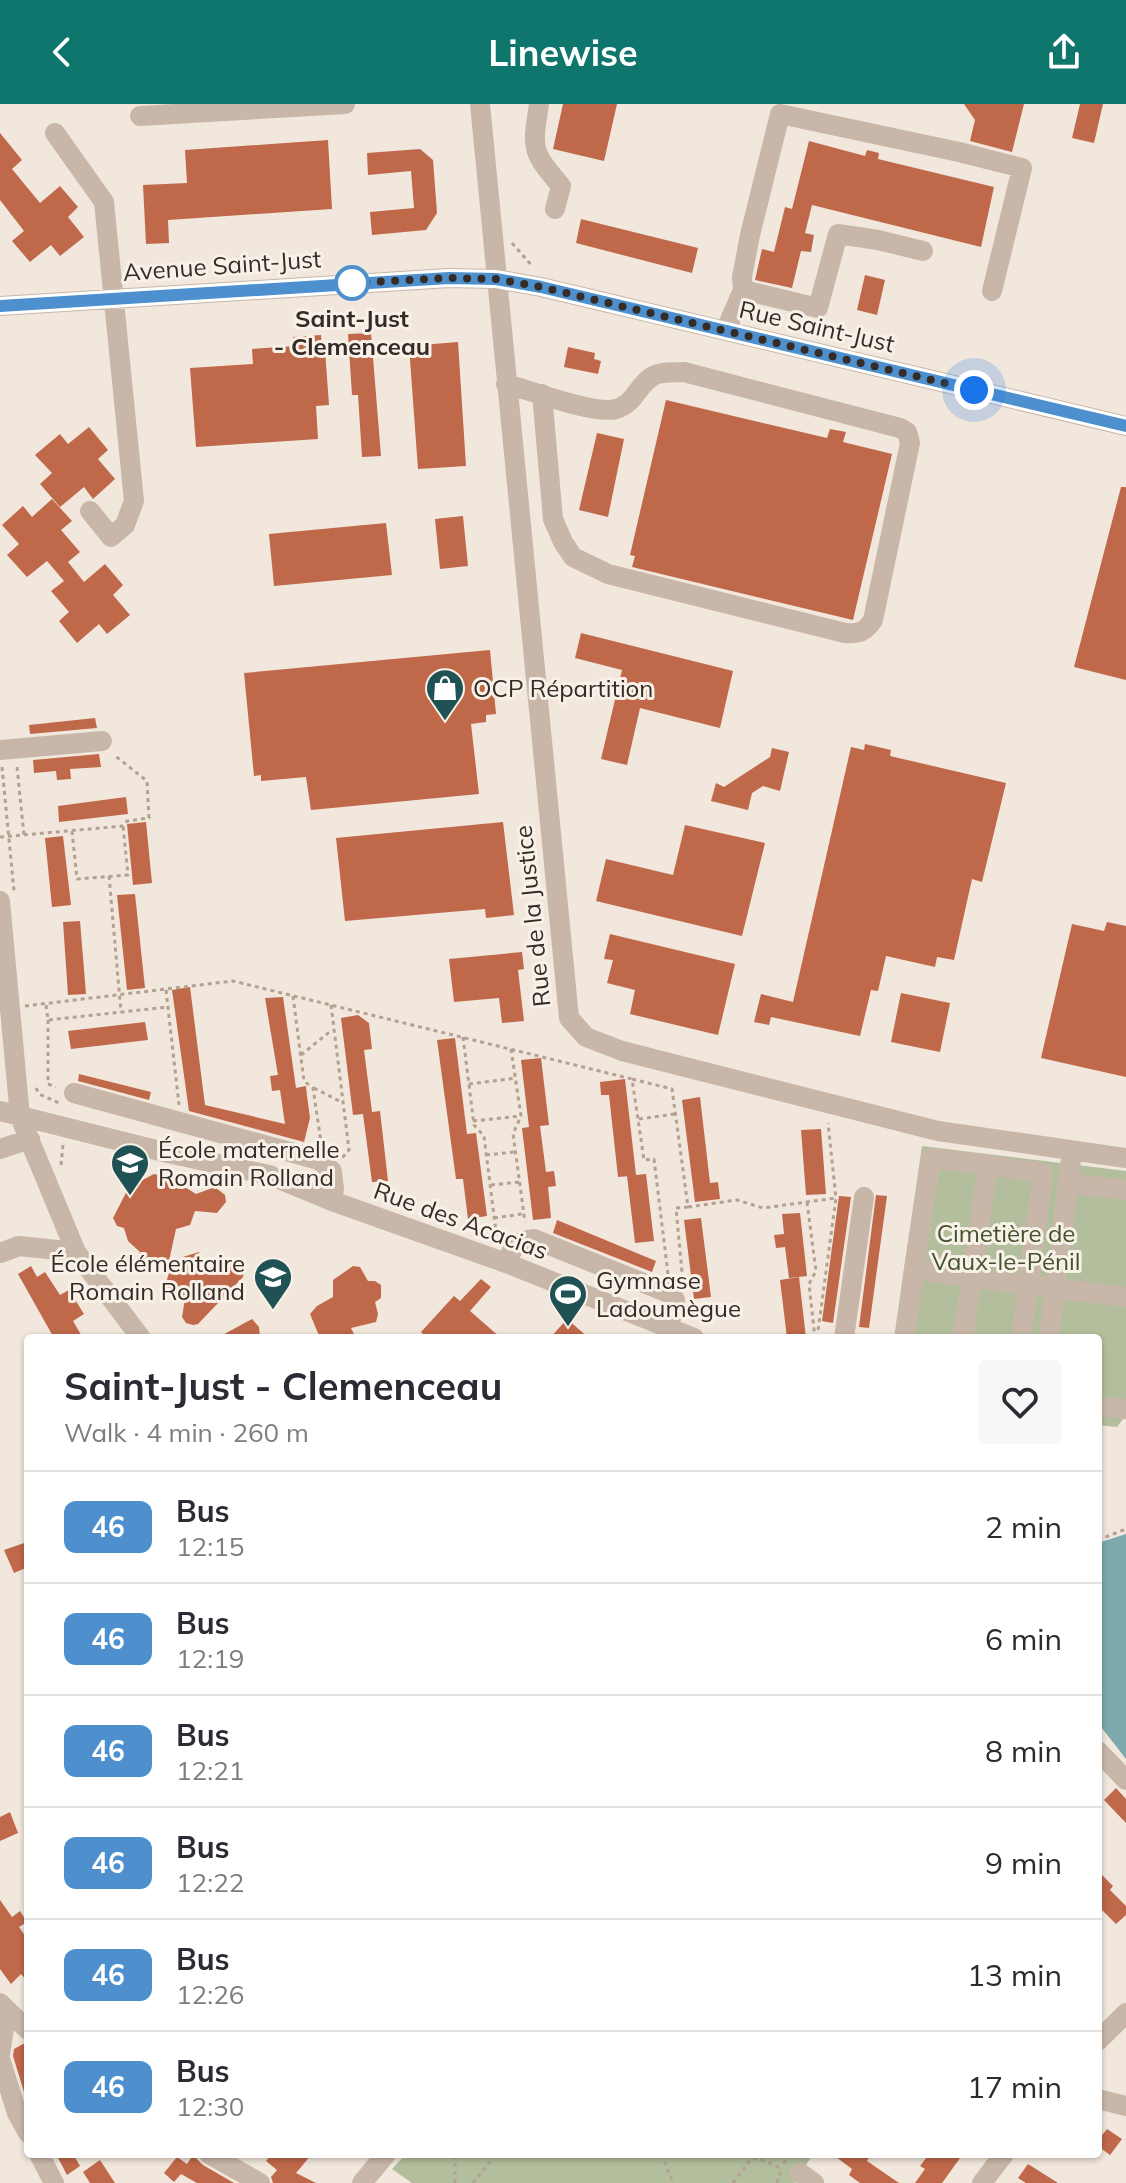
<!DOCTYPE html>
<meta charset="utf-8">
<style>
body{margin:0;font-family:Mulish,sans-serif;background:#f7f7f7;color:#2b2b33;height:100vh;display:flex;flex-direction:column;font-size:30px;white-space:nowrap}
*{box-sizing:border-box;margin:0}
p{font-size:26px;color:#7c7c81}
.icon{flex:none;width:44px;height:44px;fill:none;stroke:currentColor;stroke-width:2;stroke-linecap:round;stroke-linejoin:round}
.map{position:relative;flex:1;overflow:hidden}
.side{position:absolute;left:24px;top:1230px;width:1078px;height:824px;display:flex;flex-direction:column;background:#fff;border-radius:8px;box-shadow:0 2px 6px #0004}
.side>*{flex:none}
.badge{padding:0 16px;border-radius:12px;font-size:28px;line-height:52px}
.you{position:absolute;width:40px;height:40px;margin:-20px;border:6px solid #fff;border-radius:50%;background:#1a73e8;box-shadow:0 0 0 12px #1a73e833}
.map>.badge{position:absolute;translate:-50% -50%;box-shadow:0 0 0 4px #fff}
.round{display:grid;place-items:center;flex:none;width:84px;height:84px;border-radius:8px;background:#f7f7f7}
.summary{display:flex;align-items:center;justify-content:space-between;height:136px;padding:0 40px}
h1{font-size:38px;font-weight:700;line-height:60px}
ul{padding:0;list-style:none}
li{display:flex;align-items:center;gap:24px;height:112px;padding:0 40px;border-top:2px solid #e1e1e2}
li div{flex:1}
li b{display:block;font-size:30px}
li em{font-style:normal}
li .badge{min-width:88px;font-weight:700;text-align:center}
header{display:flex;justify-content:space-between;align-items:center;height:104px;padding:0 40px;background:#0f766e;color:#fff;font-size:36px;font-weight:700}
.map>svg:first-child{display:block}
.green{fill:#b3bf9c}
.water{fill:#7caaac}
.building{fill:#c0684a}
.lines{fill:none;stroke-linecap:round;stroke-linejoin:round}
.path{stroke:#b4a193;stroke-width:3;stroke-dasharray:4 4;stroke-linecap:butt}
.minor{stroke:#c8b7a8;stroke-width:20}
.line-casing{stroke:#fff;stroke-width:18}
.line{stroke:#4d90cd;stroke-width:12}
.walk{stroke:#352c28;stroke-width:8;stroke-dasharray:0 14.4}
.stop-dot{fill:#fff;stroke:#4d90cd;stroke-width:4}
.labels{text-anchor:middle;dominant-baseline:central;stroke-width:6;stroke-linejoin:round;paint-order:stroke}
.street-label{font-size:24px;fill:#352c28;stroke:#f8f1e8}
.stop-label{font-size:24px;font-weight:bold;fill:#352c28;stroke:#f8f1e8}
.poi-label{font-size:24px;fill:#352c28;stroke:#f8f1e8;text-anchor:start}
.park-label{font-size:24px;fill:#44522d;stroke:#f8f1e8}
</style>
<header><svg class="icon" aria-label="back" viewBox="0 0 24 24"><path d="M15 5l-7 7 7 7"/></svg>Linewise<svg class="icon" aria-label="share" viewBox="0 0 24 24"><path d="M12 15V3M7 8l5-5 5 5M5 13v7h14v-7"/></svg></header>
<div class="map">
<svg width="1126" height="2079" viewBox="0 0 1126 2079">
<rect width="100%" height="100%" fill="#f1e7dc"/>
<path class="green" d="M 922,1042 L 1126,1067 L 1126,1311 L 1117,1323 L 1098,1321 L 1098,1234 L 894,1234 Z
M 406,2050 L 813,2050 L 795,2079 L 412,2079 L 392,2065 Z"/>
<path class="water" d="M 1126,1430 L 1126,1655 L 1098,1619 L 1098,1439 Z"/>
<path class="building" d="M 563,0 L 617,0 L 604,57 L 553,45 Z
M 964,0 L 1024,0 L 1012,48 L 970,37 L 975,16 Z
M 1080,0 L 1103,0 L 1094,39 L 1072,34 Z
M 0,29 L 22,56 L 12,65 L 40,99 L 60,82 L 78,103 L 68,113 L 84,133 L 60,152 L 51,141 L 30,158 L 12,137 L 24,127 L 0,96 Z
M 328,36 L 332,105 L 168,116 L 169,139 L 146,140 L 143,81 L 187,79 L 185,46 Z
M 809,37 L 865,52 L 867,46 L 879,49 L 878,55 L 994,83 L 981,143 L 812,101 L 805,129 L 814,131 L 811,148 L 801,147 L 792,184 L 755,176 L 762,145 L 774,148 L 785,103 L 792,105 Z
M 420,45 L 433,56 L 437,109 L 426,126 L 372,131 L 370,108 L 414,104 L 411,67 L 368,71 L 367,49 Z
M 581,115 L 698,144 L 692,169 L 576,139 Z
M 865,171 L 885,176 L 877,211 L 857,206 Z
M 371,229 L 381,352 L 362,353 L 358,291 L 352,291 L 348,230 Z
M 321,231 L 322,247 L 325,246 L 329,301 L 316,302 L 318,335 L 196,343 L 190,264 L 253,260 L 252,245 L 294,242 L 293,233 Z
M 458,238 L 466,362 L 418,365 L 409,242 Z
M 568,243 L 595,249 L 594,255 L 601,257 L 598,270 L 564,263 Z
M 666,296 L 827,334 L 830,325 L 846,328 L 843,338 L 892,350 L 853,516 L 632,463 L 635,452 L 630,451 Z
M 89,323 L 108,346 L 98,355 L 115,375 L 93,395 L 84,383 L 60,403 L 40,380 L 52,369 L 35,351 L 60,330 L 68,340 Z
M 597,329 L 624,335 L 608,413 L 579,406 Z
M 1121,383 L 1126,383 L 1126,576 L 1074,563 Z
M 52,395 L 72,417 L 61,426 L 80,448 L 68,458 L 84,478 L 105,460 L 123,481 L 113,491 L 130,511 L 107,530 L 99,520 L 77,539 L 59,517 L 69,508 L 51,487 L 64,477 L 47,457 L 27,473 L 7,451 L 19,440 L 2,421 L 23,402 L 32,413 Z
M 463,412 L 468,462 L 440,465 L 435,415 Z
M 386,419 L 392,471 L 274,482 L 269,430 Z
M 581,529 L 733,567 L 720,624 L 640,604 L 627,661 L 601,655 L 622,566 L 575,554 Z
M 490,546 L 496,610 L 486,611 L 486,618 L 471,620 L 479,690 L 311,706 L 306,673 L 261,677 L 261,671 L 254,672 L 244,569 Z
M 95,614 L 97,624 L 30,630 L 29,621 Z
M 865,640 L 891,646 L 890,652 L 1006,679 L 982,778 L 972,775 L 954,856 L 937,853 L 935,863 L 886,852 L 878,887 L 871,886 L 860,932 L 771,913 L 769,921 L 754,918 L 761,890 L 793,898 L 851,643 L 864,646 Z
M 772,644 L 789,648 L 780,687 L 763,682 L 752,689 L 748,706 L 711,697 L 716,679 L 724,683 L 770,653 Z
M 99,650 L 101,663 L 70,665 L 71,675 L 57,676 L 56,667 L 34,669 L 33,656 Z
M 126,693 L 128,710 L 59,718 L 58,702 Z
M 146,718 L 152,779 L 133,781 L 127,720 Z
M 503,718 L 514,811 L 486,814 L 485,805 L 345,817 L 336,734 Z
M 685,721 L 765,739 L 742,832 L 596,797 L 606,755 L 673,771 Z
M 63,732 L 71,801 L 52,803 L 45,734 Z
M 135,790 L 145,884 L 127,886 L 117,791 Z
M 80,817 L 86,890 L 68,891 L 63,818 Z
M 1107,818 L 1126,822 L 1126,973 L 1041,954 L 1072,820 L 1104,827 Z
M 610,830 L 735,860 L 718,931 L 630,910 L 635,886 L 607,879 L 613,856 L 604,855 Z
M 522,848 L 524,865 L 518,866 L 524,917 L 502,919 L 499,894 L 454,898 L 449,855 Z
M 190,883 L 205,1001 L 285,1020 L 280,986 L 272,987 L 270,972 L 278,971 L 265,894 L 283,893 L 296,984 L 306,982 L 307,992 L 310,1014 L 304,1038 L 189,1007 L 172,886 Z
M 901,889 L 950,899 L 940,948 L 891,938 Z
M 358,911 L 369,919 L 372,945 L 364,946 L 372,1008 L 380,1007 L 388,1077 L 372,1078 L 363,1010 L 353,1011 L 341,914 Z
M 145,918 L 148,936 L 71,945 L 68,927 Z
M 455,934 L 467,1030 L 476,1029 L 487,1112 L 468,1115 L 463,1075 L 456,1075 L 437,936 Z
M 541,954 L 549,1021 L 540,1022 L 546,1068 L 554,1067 L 556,1082 L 548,1083 L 551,1114 L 533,1116 L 522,1024 L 529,1023 L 521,956 Z
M 79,970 L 151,988 L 149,996 L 78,977 Z
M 625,975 L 636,1071 L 646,1070 L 654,1137 L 635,1139 L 627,1072 L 630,1072 L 618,1073 L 609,991 L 601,991 L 600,978 Z
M 700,993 L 710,1079 L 718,1078 L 720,1095 L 695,1098 L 682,996 Z
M 821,1025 L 826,1090 L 806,1091 L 801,1026 Z
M 154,1070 L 164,1072 L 172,1081 L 180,1080 L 196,1090 L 215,1083 L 225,1091 L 226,1098 L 217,1109 L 195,1107 L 190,1121 L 176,1125 L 167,1166 L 146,1169 L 135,1162 L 140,1148 L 128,1137 L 124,1124 L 117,1122 L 113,1114 L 129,1083 Z
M 876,1091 L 887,1092 L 869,1224 L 859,1223 Z
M 839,1092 L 851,1093 L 833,1219 L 822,1217 Z
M 800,1109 L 807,1172 L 789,1174 L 785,1143 L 776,1144 L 774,1131 L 784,1130 L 782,1110 Z
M 701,1114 L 711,1193 L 694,1195 L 684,1116 Z
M 557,1116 L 656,1157 L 652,1168 L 553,1129 Z
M 199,1148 L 215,1171 L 233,1158 L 241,1160 L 244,1167 L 243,1173 L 198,1220 L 193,1221 L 186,1219 L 182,1213 L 185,1195 L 170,1191 L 165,1182 L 173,1156 Z
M 31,1162 L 37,1173 L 45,1168 L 60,1191 L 69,1186 L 84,1210 L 73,1217 L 83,1234 L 54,1234 L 18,1170 Z
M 353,1162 L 360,1163 L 368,1177 L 375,1177 L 381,1181 L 381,1194 L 375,1198 L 378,1210 L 376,1218 L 351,1224 L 356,1234 L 320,1234 L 310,1210 L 317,1202 L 333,1193 L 333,1176 Z
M 799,1173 L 806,1234 L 787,1234 L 780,1176 Z
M 481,1175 L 491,1183 L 470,1207 L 501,1234 L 427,1234 L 421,1228 L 454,1192 L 460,1197 Z
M 252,1215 L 259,1223 L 260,1234 L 217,1234 Z
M 567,1215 L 589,1234 L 550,1234 Z
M 24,1439 L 28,1450 L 28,1463 L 14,1469 L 4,1446 Z
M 1116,1684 L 1126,1695 L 1126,1719 L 1104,1696 Z
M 10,1708 L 18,1729 L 0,1737 L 0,1713 Z
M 1098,1767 L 1113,1782 L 1110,1786 L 1126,1802 L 1126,1811 L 1116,1820 L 1098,1802 Z
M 0,1796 L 12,1813 L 20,1807 L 27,1818 L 19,1823 L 28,1836 L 28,1878 L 21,1870 L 11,1880 L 0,1865 Z
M 25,1939 L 28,1939 L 28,2001 L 13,1952 L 14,1945 Z
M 1107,2025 L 1122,2035 L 1110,2051 L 1098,2042 L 1098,2036 Z
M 56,2050 L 73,2050 L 80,2062 L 67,2071 Z
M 272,2050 L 312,2050 L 296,2069 L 316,2079 L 273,2079 L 271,2073 L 277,2066 L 266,2057 Z
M 832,2050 L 871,2050 L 867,2057 L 899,2079 L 860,2079 L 849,2071 L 852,2065 Z
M 929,2050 L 963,2050 L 942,2079 L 915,2079 L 925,2065 L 920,2062 Z
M 193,2051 L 203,2061 L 234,2079 L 197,2079 L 181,2070 L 174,2078 L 164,2069 L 177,2053 L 187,2060 Z
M 100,2056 L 115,2079 L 90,2079 L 83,2068 Z
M 1028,2060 L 1058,2079 L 1026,2079 L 1018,2074 Z"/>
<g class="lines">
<path class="path" d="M 512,139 L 533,163
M 2,663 L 14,787
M 17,663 L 24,731
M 72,727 L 77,775 L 128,771 L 123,722
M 0,733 L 123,722 L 127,717 L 149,714 L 147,677 L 114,651
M 109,772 L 121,908
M 166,886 L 179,1001
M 293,892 L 304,977 L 313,984 L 321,1038
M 46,901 L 48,916 L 168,903
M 331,901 L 349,1046 L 342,1054
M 25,902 L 233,877 L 632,975
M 48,916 L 48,980 L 56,983
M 463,933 L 474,1021 L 484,1032 L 497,1136
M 511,945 L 521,1012 L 513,1030 L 525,1118
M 301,951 L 332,926
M 469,980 L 516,974
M 36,984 L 39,990 L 59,999
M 314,984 L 343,999
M 639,1015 L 675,1010
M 473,1017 L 521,1012
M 486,1051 L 514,1048
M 61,1061 L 63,1041
M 491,1081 L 519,1078
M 807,1098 L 816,1167 L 809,1180 L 815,1234
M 688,1103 L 737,1096 L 763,1104 L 836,1094
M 494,1114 L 522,1110
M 668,1170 L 654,1055 L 644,1056 L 632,975 L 672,985 L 688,1103 L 676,1104 L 683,1179
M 817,1234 L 836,1094 L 828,1019
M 1098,1436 L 1126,1425
M 592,2050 L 592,2052
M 662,2050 L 673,2079
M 784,2060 L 787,2050
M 455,2079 L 455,2050
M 473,2079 L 496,2050
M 733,2079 L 751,2055 L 760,2055 L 783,2065
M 777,2079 L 781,2068"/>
<path class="minor" d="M 480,0 L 569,914 L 586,933 L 622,947 L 938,1027 L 1126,1054
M 539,0 C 532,45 531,47 561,82 L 555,105
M 140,12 L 345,0
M 55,29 L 104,98 L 134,397 L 125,421 L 111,433 L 90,407
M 743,186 L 742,173 L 750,131 L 780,10 L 959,48 L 1022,64 L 992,187
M 0,202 L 449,174 L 496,175 L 541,183 L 1126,322
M 730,228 L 730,216 L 743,186 L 818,204 L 838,130 L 878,136 L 923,147
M 506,280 C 530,286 594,311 616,305 C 635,300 637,281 653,272 C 662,267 674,269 684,268 L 900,324 L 907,328 L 910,339 L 873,516 C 865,528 859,530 845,529 L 608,470 L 573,453 L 563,438 L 553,415 L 542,290
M 0,646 L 102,637
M 0,797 L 20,1013 L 76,1148 L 141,1234
M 74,989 L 319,1056 L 332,1067 L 334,1085 L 332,1097
M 0,1007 L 168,1049 L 269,1071 L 332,1097 L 506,1159 L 694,1234
M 0,1045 L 30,1035
M 988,1061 L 1043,1069 L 1021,1234
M 1068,1079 L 1126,1086
M 0,1149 L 19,1142 L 76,1148
M 506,1159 C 513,1143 516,1137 534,1135 L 671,1190 L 675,1196 L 669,1224
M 914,1165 L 931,1054 L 988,1061 L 973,1163
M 981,1175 L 1126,1193
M 844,1234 L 864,1093
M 905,1234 L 914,1165 L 960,1172
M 963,1234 L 970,1184
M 1049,1234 L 1072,1047
M 1098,1302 L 1126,1305
M 1098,1647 L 1126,1676
M 0,1899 L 7,1906 L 0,1950
M 7,1906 L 28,1926
M 1098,1937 L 1126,1909
M 0,1955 L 17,2009 L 28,2029
M 1098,1995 L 1126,2002
M 39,2050 L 54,2079
M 209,2050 L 260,2079
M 800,2069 L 814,2079
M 362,2079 L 386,2050
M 982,2079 L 1004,2050"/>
</g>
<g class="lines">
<g class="line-casing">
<path id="line" d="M 0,202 L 449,174 L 496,175 L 541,183 L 1126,322"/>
</g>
<use href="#line" class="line"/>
<path class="walk" d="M 352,179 L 449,174 L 496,175 L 541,183 L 974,286"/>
</g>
<defs>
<g id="shop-pin" transform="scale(2)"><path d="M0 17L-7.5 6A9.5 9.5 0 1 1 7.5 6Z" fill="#205155" stroke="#f8f1e8"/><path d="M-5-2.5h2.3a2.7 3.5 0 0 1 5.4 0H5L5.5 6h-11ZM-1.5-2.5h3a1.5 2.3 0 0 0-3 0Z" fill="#fff"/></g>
<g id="school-pin" transform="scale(2)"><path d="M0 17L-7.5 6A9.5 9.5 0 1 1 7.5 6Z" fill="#205155" stroke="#f8f1e8"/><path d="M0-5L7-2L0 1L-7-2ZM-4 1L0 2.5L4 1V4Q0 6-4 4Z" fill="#fff"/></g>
<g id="stadium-pin" transform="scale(2)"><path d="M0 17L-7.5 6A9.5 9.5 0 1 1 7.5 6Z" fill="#205155" stroke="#f8f1e8"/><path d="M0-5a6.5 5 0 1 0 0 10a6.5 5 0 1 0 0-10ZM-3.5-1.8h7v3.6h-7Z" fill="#fff"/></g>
</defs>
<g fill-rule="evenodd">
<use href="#shop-pin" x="445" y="584"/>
<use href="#school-pin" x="130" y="1059"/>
<use href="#school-pin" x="273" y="1173"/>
<use href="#stadium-pin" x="568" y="1190"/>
</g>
<circle class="stop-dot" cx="352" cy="179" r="16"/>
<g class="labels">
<g class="street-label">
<text transform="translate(222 161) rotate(-4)">Avenue Saint-Just</text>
<text transform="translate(817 222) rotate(13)">Rue Saint-Just</text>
<text transform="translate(532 812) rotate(-96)">Rue de la Justice</text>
<text transform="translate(461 1116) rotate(20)">Rue des Acacias</text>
</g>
<g class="stop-label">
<text x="352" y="214">Saint-Just<tspan x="352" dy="28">- Clemenceau</tspan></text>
</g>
<g class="poi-label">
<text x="473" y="584">OCP Répartition</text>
<text x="158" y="1045">École maternelle<tspan x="158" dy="28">Romain Rolland</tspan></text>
<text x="245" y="1159" text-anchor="end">École élémentaire<tspan x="245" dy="28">Romain Rolland</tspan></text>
<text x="596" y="1176">Gymnase<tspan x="596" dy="28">Ladoumègue</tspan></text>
</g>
<g class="park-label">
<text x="1006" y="1129">Cimetière de<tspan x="1006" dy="28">Vaux-le-Pénil</tspan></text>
</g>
</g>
</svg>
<div class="you" style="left:974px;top:286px"></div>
<section class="side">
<div class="summary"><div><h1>Saint-Just - Clemenceau</h1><p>Walk · 4 min · 260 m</p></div><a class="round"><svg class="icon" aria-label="heart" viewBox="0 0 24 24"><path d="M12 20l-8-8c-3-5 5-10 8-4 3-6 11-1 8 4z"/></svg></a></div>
<ul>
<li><span class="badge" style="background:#4d90cd;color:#fff">46</span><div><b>Bus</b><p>12:15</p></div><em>2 min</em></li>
<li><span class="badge" style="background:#4d90cd;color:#fff">46</span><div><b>Bus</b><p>12:19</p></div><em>6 min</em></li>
<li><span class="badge" style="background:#4d90cd;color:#fff">46</span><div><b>Bus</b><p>12:21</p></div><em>8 min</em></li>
<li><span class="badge" style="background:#4d90cd;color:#fff">46</span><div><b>Bus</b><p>12:22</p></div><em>9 min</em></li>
<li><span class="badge" style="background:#4d90cd;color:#fff">46</span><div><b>Bus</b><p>12:26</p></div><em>13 min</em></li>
<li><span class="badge" style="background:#4d90cd;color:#fff">46</span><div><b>Bus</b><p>12:30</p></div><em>17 min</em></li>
</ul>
</section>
</div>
